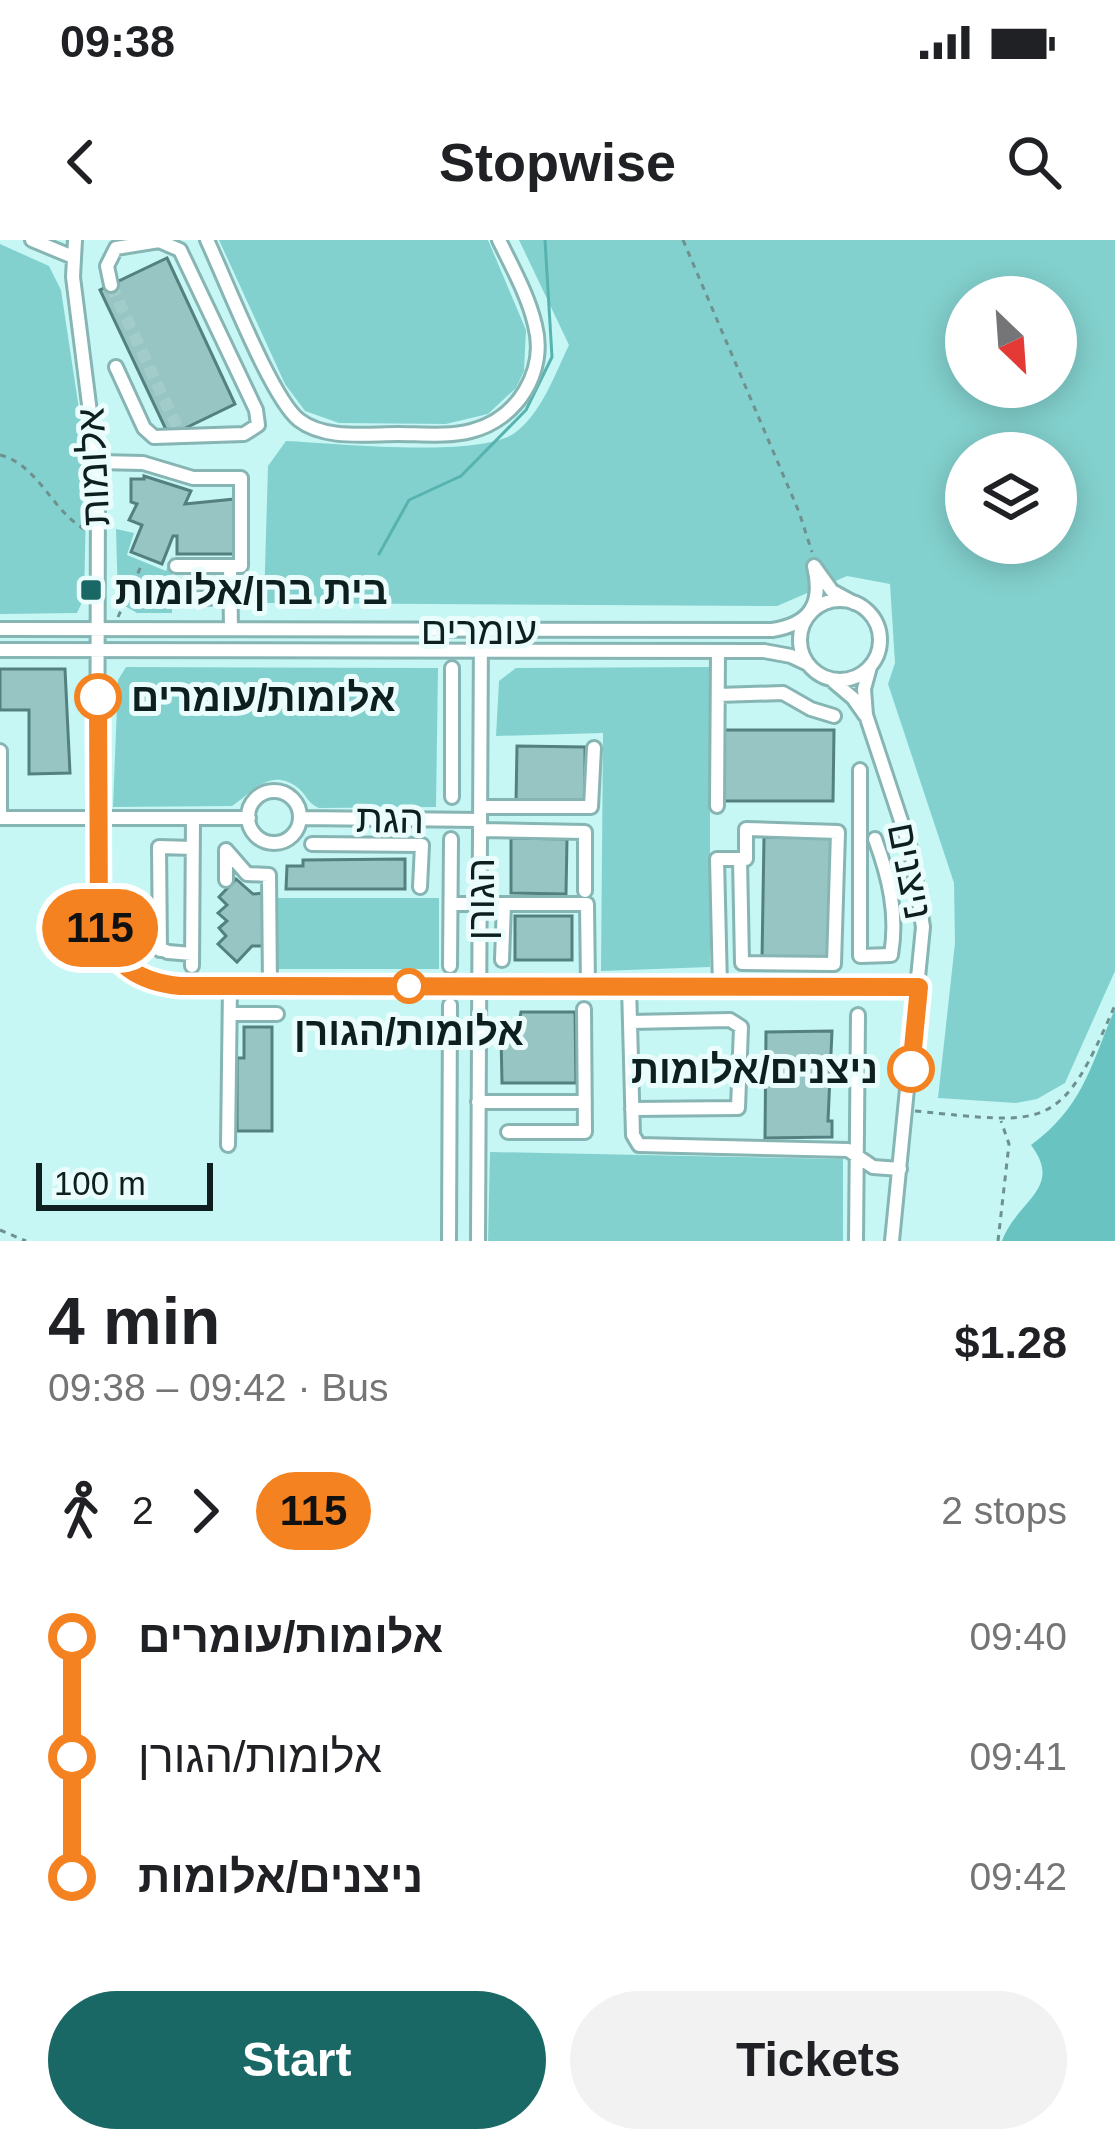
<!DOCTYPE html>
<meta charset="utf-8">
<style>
body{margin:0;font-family:Helvetica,Heebo,sans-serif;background:#f2f2f2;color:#202124;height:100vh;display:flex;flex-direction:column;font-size:45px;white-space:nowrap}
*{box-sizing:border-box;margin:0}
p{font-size:39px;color:#757577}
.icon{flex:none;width:66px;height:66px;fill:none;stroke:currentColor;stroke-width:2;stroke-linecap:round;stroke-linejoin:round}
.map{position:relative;height:1001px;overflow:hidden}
.sheet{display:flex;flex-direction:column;background:#fff;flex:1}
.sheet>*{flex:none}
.badge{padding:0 24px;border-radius:39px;font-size:42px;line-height:78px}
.needle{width:78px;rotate:155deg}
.controls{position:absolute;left:945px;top:36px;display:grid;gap:24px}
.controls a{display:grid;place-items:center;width:132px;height:132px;border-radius:50%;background:#fff;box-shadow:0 6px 30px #0003;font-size:60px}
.scale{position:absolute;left:36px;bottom:30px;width:177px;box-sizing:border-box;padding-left:12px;border:6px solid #0d201f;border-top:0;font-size:33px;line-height:42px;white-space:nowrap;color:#0d201f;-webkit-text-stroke:9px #eafdfc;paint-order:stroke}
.map>.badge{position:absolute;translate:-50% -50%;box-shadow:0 0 0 6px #fff}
.legs{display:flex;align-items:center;gap:18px;height:132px;padding:0 48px;font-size:39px}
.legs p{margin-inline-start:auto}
.overview{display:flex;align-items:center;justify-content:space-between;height:204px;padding:0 48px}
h1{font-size:66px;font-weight:700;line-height:90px}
.cta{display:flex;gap:24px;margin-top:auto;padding:24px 48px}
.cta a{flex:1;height:138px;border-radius:72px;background:#1a6866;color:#fff;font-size:48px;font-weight:700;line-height:138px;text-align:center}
.cta a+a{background:#f2f2f2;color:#202124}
ul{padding:0 48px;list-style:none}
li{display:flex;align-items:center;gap:42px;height:120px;font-size:45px}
li i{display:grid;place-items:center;width:18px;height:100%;margin:0 15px;background:currentColor}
li i::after{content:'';width:30px;height:30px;margin:-15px;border:9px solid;border-radius:50%;background:#fff}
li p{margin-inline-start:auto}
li:first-child i{background:linear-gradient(#0000 50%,currentColor 0)}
li:last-child i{background:linear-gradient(currentColor 50%,#0000 0)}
.status{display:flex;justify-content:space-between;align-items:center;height:84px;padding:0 60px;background:#fff;direction:ltr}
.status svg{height:33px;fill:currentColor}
header{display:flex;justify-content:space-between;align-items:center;height:156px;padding:0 48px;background:#fff;font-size:54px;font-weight:700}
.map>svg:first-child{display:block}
.green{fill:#83d1ce;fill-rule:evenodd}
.forest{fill:#69c4c1}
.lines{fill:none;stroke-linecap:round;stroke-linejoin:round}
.stream{stroke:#57b3b0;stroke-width:3}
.building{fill:#96c5c3;stroke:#54817f;stroke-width:3}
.minor-tunnel{stroke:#a1ccca;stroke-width:12;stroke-dasharray:12 6;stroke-linecap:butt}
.minor-casing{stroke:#86b5b3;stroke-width:18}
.path{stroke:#6e918f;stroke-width:3;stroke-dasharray:6 6;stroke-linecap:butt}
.minor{stroke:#fff;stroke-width:12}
.line-1-casing{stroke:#fff;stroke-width:27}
.line-1{stroke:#f58220;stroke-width:18}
.poi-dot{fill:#1a6866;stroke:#eafdfc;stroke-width:4.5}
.stop-1-dot{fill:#fff;stroke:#f58220;stroke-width:6}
.labels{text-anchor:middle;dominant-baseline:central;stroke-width:10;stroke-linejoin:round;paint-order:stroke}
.street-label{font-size:39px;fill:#0d201f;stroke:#eafdfc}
.poi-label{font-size:39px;font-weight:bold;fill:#0d201f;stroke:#eafdfc;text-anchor:start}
.stop-label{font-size:39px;font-weight:bold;fill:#0d201f;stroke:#eafdfc;text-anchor:start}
</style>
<div class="status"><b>09:38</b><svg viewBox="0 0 49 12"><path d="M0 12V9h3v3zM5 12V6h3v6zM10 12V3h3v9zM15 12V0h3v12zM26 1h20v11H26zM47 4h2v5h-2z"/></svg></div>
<header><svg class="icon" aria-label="back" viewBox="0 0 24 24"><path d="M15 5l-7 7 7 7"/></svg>Stopwise<svg class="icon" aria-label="search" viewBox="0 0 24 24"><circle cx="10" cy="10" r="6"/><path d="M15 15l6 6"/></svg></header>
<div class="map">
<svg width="1115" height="1001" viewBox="0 0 1115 1001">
<rect width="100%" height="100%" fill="#c6f7f5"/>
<path class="green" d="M 219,0 L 488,0 L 526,90 L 524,131 L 516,148 L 488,174 L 446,184 L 339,183 L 305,171 L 285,144 Z
M 519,0 L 1115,0 L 1115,731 L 1065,843 L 1037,859 L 1016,863 L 938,858 L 955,703 L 954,643 L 888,444 L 895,423 L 890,344 L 847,336 L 777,366 L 264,363 L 268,226 L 286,201 C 333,203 481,219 516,192 C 542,172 555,134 569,105 ZM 966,57 L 1056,57 L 1056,147 L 966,147 ZM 966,213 L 1056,213 L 1056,303 L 966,303 Z
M 0,4 L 49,26 L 61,50 L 87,222 L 84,358 L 77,373 L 0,374 Z
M 116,289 L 134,293 L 127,315 L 166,331 L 172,316 L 172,373 L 137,373 L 118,362 Z
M 126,427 L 438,428 L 436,567 L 319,568 C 307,563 307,555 297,547 C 270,527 251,553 232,566 L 113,567 L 118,440 Z
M 710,427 L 710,727 L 601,731 L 603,493 L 496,496 L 499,441 L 516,428 Z
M 274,658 L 439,658 L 439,729 L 274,729 Z
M 490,912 L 843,919 L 843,1001 L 488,1001 Z"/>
<path class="forest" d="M 1115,769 L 1115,1001 L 1002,1001 C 1017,960 1064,949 1031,905 C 1084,866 1090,826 1115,769 Z"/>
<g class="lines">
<path class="stream" d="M 379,314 L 409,260 L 461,236 L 526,170 L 552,117 L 545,0"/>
</g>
<path class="building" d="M 167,18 L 235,164 L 169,196 L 100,50 Z
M 144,236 L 191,251 L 185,264 L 235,259 L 235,314 L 177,314 L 177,296 L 173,296 L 162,324 L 131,312 L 142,285 L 129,280 L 137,264 L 131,262 L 131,239 L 144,239 Z
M 0,429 L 65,429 L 70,533 L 29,534 L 29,470 L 0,470 Z
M 723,490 L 834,490 L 833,561 L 722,561 Z
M 517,506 L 585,507 L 585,563 L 516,563 Z
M 764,597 L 833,598 L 831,720 L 762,719 Z
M 511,598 L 567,599 L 566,654 L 511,653 Z
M 405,619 L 405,649 L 286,649 L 287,626 L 303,626 L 303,620 Z
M 236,639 L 253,654 L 265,653 L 266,706 L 252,706 L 237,722 L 218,704 L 226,696 L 219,688 L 227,681 L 218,673 L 227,665 L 219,657 Z
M 515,676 L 572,676 L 572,720 L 515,720 Z
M 521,772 L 575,772 L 576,843 L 502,843 L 501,796 L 518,787 Z
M 244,787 L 272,787 L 272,891 L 237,891 L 237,818 L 244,818 Z
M 832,791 L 828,881 L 832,881 L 832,897 L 765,898 L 766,792 Z"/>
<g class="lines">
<path class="minor-tunnel" d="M 111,45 L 179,191"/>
<g class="minor-casing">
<path id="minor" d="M 32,0 L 73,17
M 75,0 L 73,37 L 98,236 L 97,665 C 102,715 129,742 180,745 L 919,747
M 207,0 C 225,38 271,158 299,180 C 325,200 366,194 398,194 C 421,194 448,197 471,191 C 518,179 547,131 535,85 C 528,55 512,27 499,0
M 111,45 L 107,26 L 116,8 L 159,1 L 180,10 L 256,170 L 258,185 L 244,194 L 154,197 L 144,188 L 116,127
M 98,222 L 143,223 L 193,238 L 241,238 L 241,326 L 176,326
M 230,326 L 231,389
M 177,359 L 230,357
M800 400a40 40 0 1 1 80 0a40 40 0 1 1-80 0Z
M 0,389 L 772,390 C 811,384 823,363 814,326 L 832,351 L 854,363
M 0,410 L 764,411 L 791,416 L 808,424
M 870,427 L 864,449 L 866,475 L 911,611 L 923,687 L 892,1001
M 834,442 L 853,458 L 865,475
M 718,455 L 783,453 L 811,469 L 834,476
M 0,511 L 0,578
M 860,530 L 860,716 L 891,715 C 898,674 889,637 875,599
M248 577a26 26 0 1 1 52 0a26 26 0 1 1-52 0Z
M 452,557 L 452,428
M 717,566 L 718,411
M 480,567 L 591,567 L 594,508
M 0,578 L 249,578
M 300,578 L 480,580
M 480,590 L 585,592 L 585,651
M 312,604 L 422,605 L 420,647
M 226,640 L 226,610 L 247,634 L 269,635 L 270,746
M 451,664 L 587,664 L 588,746
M 147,702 L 168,712 L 192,714
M 160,710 L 159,607 L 193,608
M 502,720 L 504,664
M 192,726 L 193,578
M 450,726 L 451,599
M 629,746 L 633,895 L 639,905 L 848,910 L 873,927 L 900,929
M 720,747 L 717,619 L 746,619 L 746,589 L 838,592 L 834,724 L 742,723 L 740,619
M 230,774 L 277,774
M 630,782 L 730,780 L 741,787 L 738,868 L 632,869
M 478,862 L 585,862
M 508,892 L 585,892 L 584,769
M 228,905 L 230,746
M 449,1001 L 450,765
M 478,1001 L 481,390
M 856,1001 L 858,775"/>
</g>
<path class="path" d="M 683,0 L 799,272 L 812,312
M 0,215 C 39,225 52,272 86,290
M 118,377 L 142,324
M 915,871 C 1048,884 1060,893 1115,765
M 0,990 L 26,1001
M 998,1001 L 1009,904 L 1001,881"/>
<use href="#minor" class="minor"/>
</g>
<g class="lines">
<g class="line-1-casing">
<path id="line-1" d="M 98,457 L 99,684 C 112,724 138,742 180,746 L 919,747 L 911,829"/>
</g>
<use href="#line-1" class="line-1"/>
</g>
<rect class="poi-dot" x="79" y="338" width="24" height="24" rx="6"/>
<g class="stop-1-dot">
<circle cx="98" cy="457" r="21"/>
<circle cx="409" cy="746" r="15"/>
<circle cx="911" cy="829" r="21"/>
</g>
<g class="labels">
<g class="street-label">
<text transform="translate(93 227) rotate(-93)">אלומות</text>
<text x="479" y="390">עומרים</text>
<text transform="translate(390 579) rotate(1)">הגת</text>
<text transform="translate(910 631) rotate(79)">ניצנים</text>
<text transform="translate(480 659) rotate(-90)">הגורן</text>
</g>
<g class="poi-label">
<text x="115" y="350">בית ברן/אלומות</text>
</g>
<g class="stop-label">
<text x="131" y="457">אלומות/עומרים</text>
<text x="409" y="791" text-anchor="middle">אלומות/הגורן</text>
<text x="878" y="829" text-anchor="end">ניצנים/אלומות</text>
</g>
</g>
</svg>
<div class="controls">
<a><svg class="needle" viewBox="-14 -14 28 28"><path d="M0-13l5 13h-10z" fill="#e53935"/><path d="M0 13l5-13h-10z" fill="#757577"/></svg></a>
<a><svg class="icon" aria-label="layers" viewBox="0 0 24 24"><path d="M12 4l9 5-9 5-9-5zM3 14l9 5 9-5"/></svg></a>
</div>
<div class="scale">100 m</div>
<b class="badge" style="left:100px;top:688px;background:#f58220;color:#111">115</b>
</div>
<section class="sheet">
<div class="overview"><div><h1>4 min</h1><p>09:38 – 09:42 · Bus</p></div><b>$1.28</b></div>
<div class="legs"><svg class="icon" aria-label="walk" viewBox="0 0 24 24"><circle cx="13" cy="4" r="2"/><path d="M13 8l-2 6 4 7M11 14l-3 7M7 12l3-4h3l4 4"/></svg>2<svg class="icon" aria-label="forward" viewBox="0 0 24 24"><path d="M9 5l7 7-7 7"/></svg><b class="badge" style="background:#f58220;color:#111">115</b><p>2 stops</p></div>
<ul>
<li><i style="color:#f58220"></i><b>אלומות/עומרים</b><p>09:40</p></li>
<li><i style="color:#f58220"></i><span>אלומות/הגורן</span><p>09:41</p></li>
<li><i style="color:#f58220"></i><b>ניצנים/אלומות</b><p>09:42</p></li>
</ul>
<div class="cta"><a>Start</a><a>Tickets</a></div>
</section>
